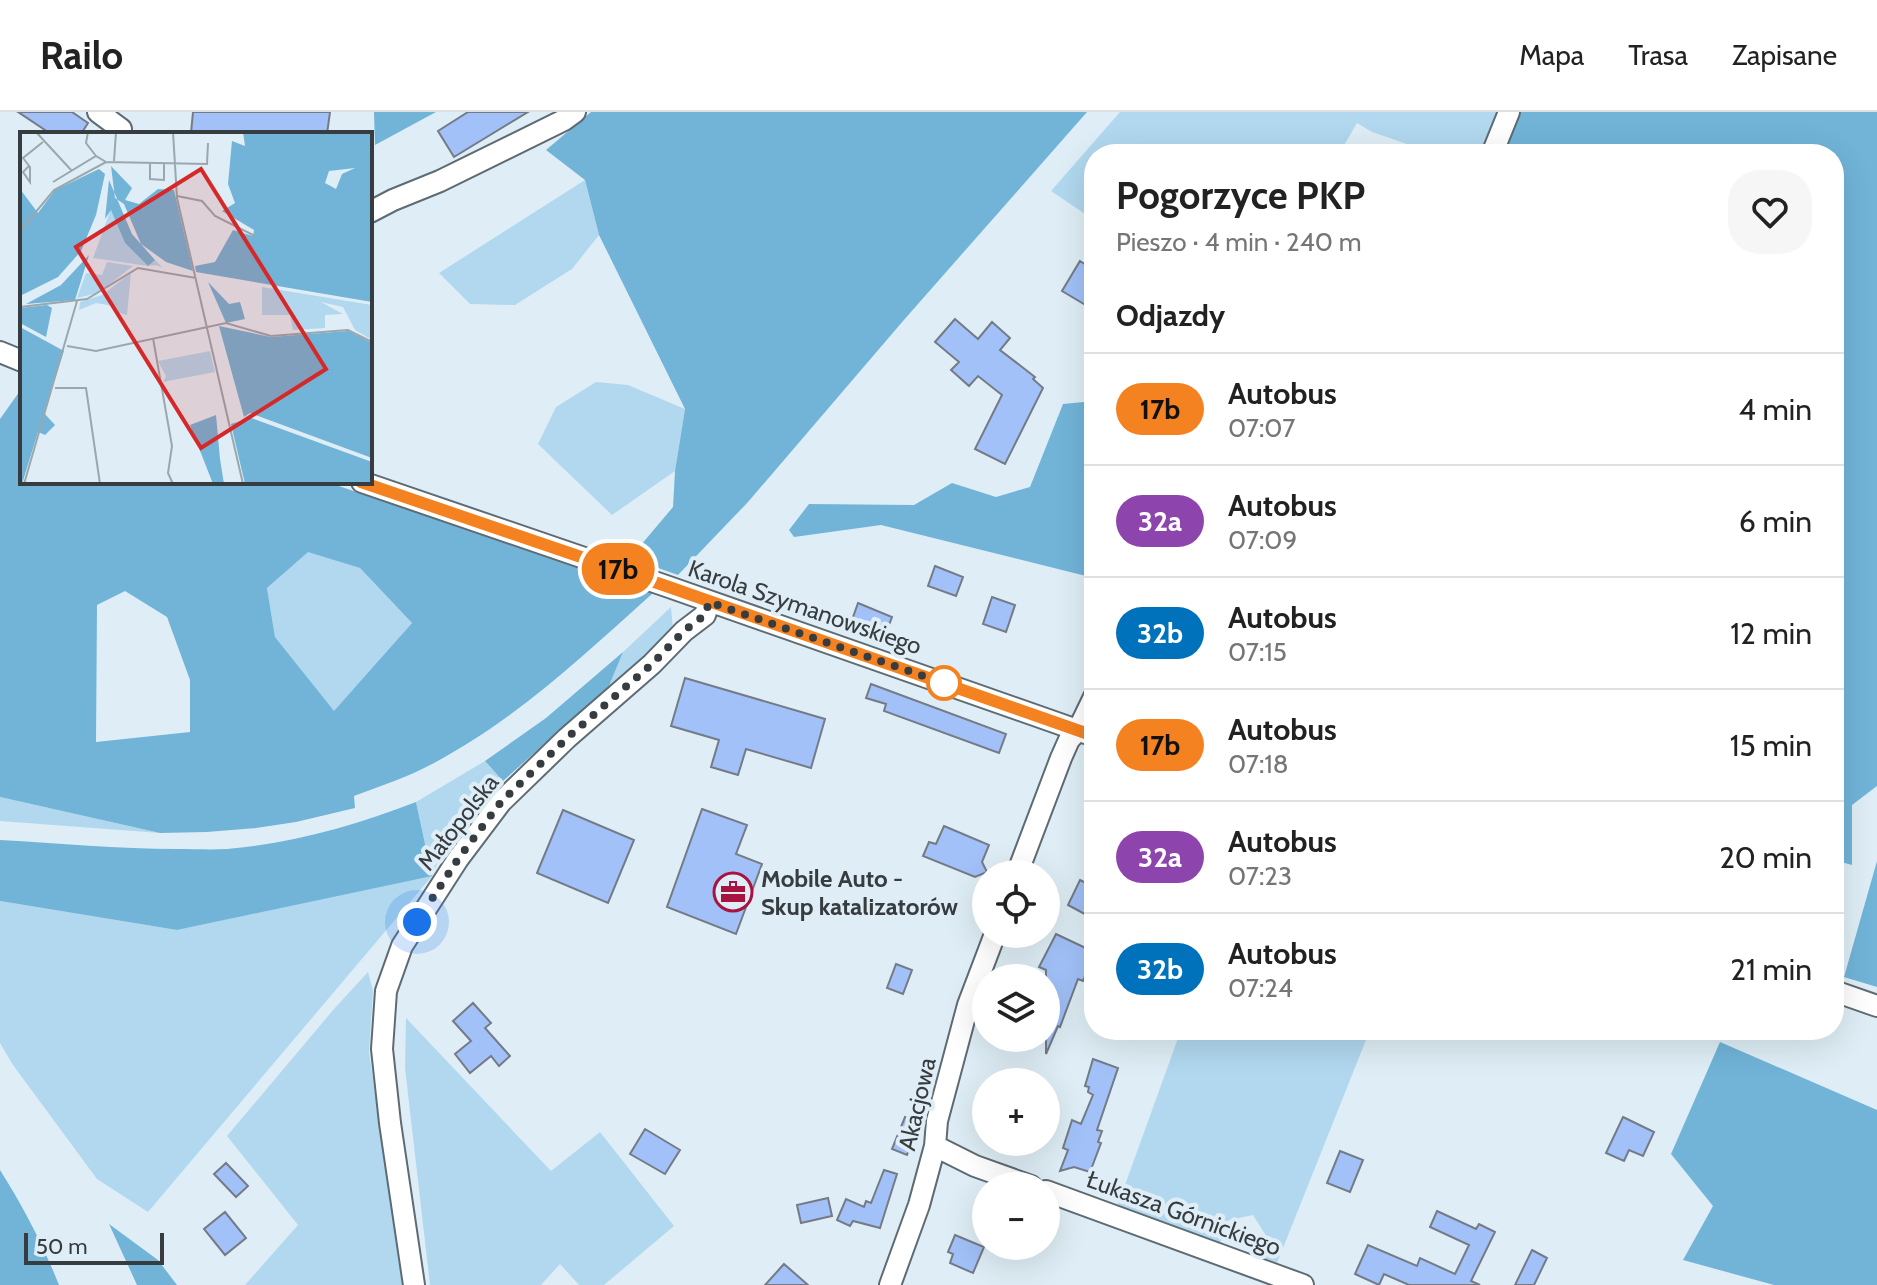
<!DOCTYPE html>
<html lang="pl">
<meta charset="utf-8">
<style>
body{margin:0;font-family:Cabin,sans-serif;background:#f6f6f6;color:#222;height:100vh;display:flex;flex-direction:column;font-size:30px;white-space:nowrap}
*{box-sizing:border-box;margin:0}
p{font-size:26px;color:#767676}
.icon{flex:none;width:44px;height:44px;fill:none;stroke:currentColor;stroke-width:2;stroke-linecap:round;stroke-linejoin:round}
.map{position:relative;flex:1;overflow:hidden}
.details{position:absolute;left:1084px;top:32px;width:760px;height:896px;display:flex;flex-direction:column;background:#fff;border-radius:32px;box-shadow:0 8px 32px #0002}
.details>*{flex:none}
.badge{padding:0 16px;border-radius:26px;font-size:28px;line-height:52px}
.controls{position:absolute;left:972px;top:748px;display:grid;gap:16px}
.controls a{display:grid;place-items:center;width:88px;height:88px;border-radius:50%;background:#fff;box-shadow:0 8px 32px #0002;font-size:40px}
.scale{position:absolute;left:24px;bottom:20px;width:140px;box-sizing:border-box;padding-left:8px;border:4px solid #363c3f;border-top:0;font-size:22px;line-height:28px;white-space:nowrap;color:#363c3f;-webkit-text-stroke:6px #dfeef6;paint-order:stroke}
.you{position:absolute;width:40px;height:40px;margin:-20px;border:6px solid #fff;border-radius:50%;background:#1a73e8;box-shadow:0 0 0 12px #1a73e833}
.map>.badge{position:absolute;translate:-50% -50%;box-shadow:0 0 0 4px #fff}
h2{padding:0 32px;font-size:30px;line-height:72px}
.round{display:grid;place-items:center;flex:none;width:84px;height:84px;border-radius:32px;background:#f6f6f6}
.headline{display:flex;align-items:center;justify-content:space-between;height:136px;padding:0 32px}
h1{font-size:38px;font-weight:700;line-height:60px}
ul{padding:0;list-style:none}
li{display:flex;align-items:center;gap:24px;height:112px;padding:0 32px;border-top:2px solid #e0e0e0}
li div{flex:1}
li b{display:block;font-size:30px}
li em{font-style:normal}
li .badge{min-width:88px;font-weight:700;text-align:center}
header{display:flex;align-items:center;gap:48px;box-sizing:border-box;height:112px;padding:0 40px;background:#fff;border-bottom:2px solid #e0e0e0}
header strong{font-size:38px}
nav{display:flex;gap:44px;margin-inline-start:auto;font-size:28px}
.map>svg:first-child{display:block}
.green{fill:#b1d8ef}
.forest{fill:#71b4d8;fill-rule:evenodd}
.building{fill:#a1c1f8;stroke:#747b86;stroke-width:2}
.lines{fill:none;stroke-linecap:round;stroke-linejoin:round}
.minor-casing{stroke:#5e6b73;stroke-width:24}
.minor{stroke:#fff;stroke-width:20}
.line-casing{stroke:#fff;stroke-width:18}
.line{stroke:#f58220;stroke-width:12}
.walk{stroke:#363c3f;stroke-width:8;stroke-dasharray:0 14.4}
.stop-dot{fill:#fff;stroke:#f58220;stroke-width:4}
.labels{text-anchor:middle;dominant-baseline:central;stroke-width:8;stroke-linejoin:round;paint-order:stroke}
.street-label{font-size:24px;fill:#363c3f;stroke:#dfeef6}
.poi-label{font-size:24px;font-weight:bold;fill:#363c3f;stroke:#dfeef6;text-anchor:start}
.inset-road{fill:none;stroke:#9ba7ad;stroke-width:2}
.view{fill:#d62828;fill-opacity:0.15;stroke:#d62828;stroke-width:4}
.inset-edge{fill:none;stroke:#363c3f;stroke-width:4}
</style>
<header>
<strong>Railo</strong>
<nav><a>Mapa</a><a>Trasa</a><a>Zapisane</a></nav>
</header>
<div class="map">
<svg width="1877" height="1173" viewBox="0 0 1877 1173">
<rect width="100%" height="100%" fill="#dfeef6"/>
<path class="green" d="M 1120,0 L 1499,0 L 1482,42 L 1436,42 L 1372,20 L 1357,11 L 1339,42 L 1094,42 L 1094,108 L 1051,79 Z
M 585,68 L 599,123 L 572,157 L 515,193 L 470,192 L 439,161 Z
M 596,270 L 628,273 L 685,297 L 675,359 L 612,403 L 538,332 L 556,295 Z
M 308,439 L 360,456 L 412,511 L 334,600 L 275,525 L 267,476 Z
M 671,495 L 673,518 L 609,574 L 623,540 Z
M 485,649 L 503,669 L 457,703 L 432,764 L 148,1100 L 97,1067 L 13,953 L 0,931 L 0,789 L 177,818 L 432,763 L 416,690 Z
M 0,685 L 160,721 L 0,709 Z
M 368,860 L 373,879 L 369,940 L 403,1173 L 245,1173 L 298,1113 L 227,1024 L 334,897 Z
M 406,906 L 551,1059 L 600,1020 L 674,1114 L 604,1173 L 579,1173 L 560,1152 L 541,1173 L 430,1173 L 405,956 Z
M 1181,918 L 1370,918 L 1277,1151 L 1257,1144 L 1265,1122 L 1253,1103 L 1229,1108 L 1220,1131 L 1117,1095 Z"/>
<path class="forest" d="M 374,0 L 436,0 L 375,33 Z
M 591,0 L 1087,0 L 903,209 L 748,390 L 678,463 L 630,446 L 673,395 L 675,359 L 685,297 L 599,123 L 585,68 L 546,38 Z
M 1520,0 L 1877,0 L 1877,674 L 1852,693 L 1852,753 L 1834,748 L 1834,42 L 1504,42 Z
M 22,276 L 22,370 L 327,370 L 653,481 C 584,543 517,607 434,651 C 408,665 381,674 354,684 L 355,696 L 296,710 L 256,716 L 207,720 L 160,721 L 0,685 L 0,307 ZM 308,440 L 360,456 L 412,511 L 334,599 L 275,525 L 267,476 ZM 125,479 L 167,505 L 190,568 L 190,620 L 96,630 L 97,493 Z
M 1094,289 L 1094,466 L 881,413 L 794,425 L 789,418 L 809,392 L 914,393 L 952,371 L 996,385 L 1030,375 L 1063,292 Z
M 623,540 L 609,574 L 503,669 L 485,649 L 546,606 Z
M 416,690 L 432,764 L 177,818 L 0,789 L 0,728 C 59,731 118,737 177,737 C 194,737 210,738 227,737 C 291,732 356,713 416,690 Z
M 1877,749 L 1877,875 L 1844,865 Z
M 1720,930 L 1877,998 L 1877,1173 L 1774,1173 L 1683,1148 L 1713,1094 L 1671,1042 Z
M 0,1058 C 23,1094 43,1133 59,1173 L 0,1173 Z
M 109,1112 L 158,1148 L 177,1173 L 137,1173 Z"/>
<path class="building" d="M 18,0 L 72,0 L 88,11 L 81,22 L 51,22 Z
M 193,0 L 330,0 L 327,22 L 191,21 Z
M 468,0 L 528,0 L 454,45 L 438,19 Z
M 1080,149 L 1094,158 L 1094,198 L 1062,179 Z
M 955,207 L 978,227 L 992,210 L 1010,226 L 1000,238 L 1035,265 L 1033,267 L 1043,276 L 1005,352 L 975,337 L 1002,283 L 978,264 L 969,274 L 951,258 L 959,250 L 935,230 Z
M 935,454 L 963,465 L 956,484 L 928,474 Z
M 992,485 L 1015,493 L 1006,520 L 983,512 Z
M 858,491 L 892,505 L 886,521 L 852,508 Z
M 685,566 L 825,607 L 811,656 L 746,637 L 738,663 L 711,655 L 719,628 L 671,614 Z
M 871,572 L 1006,622 L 999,641 L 884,599 L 886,592 L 866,586 Z
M 702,697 L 747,713 L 736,742 L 762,752 L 736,822 L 667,795 Z
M 563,698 L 634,728 L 608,791 L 537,761 Z
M 944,714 L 989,733 L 982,750 L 987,760 L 975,765 L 923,744 L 929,730 L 936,732 Z
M 1080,768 L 1094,775 L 1094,807 L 1068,793 Z
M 1056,822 L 1094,840 L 1094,844 L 1083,869 L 1078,867 L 1060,915 L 1058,914 L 1046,942 L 1046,858 L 1039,855 Z
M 896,852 L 912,858 L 903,882 L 887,876 Z
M 473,891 L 491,911 L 485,916 L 510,944 L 499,954 L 491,944 L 470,961 L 455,942 L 471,929 L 453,909 Z
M 1093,947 L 1118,956 L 1097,1018 L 1102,1019 L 1098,1030 L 1101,1031 L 1090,1060 L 1074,1055 L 1060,1059 L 1068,1038 L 1063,1036 L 1072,1008 L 1081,1012 L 1093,983 L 1088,980 L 1089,975 L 1085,974 Z
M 905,1005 L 919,1010 L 907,1043 L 892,1037 Z
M 1623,1005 L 1654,1020 L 1643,1044 L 1629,1038 L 1624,1049 L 1606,1041 Z
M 645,1017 L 680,1038 L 665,1062 L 630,1042 Z
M 1340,1039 L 1363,1048 L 1350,1080 L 1327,1071 Z
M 226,1051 L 248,1074 L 236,1085 L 214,1062 Z
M 884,1058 L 897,1062 L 880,1116 L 853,1109 L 850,1114 L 837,1108 L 846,1087 L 864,1095 L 866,1089 L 871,1091 Z
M 828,1086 L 832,1104 L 801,1111 L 797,1093 Z
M 1437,1099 L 1476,1117 L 1479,1112 L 1495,1120 L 1471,1169 L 1480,1173 L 1409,1173 L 1384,1162 L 1379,1173 L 1355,1162 L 1368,1133 L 1417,1154 L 1420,1146 L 1455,1162 L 1469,1133 L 1430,1115 Z
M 225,1100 L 246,1126 L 225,1143 L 204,1117 Z
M 955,1123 L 984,1135 L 973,1161 L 950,1151 L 953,1142 L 948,1140 Z
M 1532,1138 L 1547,1146 L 1534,1173 L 1515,1173 Z
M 784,1152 L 808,1173 L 765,1173 Z"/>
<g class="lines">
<g class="minor-casing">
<path id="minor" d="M 98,0 L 121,17
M 1492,42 L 1509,0
M 370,100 L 393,88 L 440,69 L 564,8 L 575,0
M 0,240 L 22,249
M 362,370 L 669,475 L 1094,624
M 1017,762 L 1061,646 L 1069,628 L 1078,618 L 1094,585
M 1834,879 L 1877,894
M 935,1034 L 975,1054 L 1031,1074
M 1046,1079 L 1303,1173
M 414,1173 L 390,1011 L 382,937 L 386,879 L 402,834 L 458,747 L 501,690 L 567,626 L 652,552 L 684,519 L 705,503 L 709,490
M 890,1173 L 919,1093 L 935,1034 L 937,1009 L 968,893 L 995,822"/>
</g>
<use href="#minor" class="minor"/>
</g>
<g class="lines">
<g class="line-casing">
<path id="line" d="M 361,370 L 669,475 L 1094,624"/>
</g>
<use href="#line" class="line"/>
<path class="walk" d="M 417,810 L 458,747 L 501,690 L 567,626 L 652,552 L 684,519 L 705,503 L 709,490 L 944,571"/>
</g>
<defs>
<g id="office-ring" transform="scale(2)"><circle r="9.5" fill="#dfeef6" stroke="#a91340" stroke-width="1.5"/><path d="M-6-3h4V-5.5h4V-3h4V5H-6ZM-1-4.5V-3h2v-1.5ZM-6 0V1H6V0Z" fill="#a91340"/></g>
</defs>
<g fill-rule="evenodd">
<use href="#office-ring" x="733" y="780"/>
</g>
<circle class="stop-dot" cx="944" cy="571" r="16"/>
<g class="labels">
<g class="street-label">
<text transform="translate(805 495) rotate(19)">Karola Szymanowskiego</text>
<text transform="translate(458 710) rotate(-52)">Małopolska</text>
<text transform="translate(917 992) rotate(-77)">Akacjowa</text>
<text transform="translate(1184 1101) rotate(20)">Łukasza Górnickiego</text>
</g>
<g class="poi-label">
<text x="761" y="766">Mobile Auto -<tspan x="761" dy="28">Skup katalizatorów</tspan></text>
</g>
</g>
<g transform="translate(20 20)">
<rect width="352" height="352" fill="#dfeef6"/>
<path d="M 91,77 L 105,111 L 128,134 L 135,128 L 143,136 L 136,133 L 128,134 L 73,126 ZM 87,130 L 113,134 L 78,161 L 57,166 L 66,141 L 82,143 ZM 111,141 L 107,183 L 93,179 L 94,174 L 76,171 L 59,178 L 60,170 L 82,163 ZM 242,155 L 352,173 L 352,208 L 335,198 L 323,175 L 301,170 L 323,182 L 305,183 L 305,196 L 273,198 L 270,183 L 242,183 ZM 190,219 L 195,240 L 143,250 L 146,244 L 138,229 Z" fill="#b1d8ef"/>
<path d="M 223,0 L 352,0 L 352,170 L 176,140 L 175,134 L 195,130 L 213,98 L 233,104 L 234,98 L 202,79 L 215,71 L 208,52 L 212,9 L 225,14 ZM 335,36 L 322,42 L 316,57 L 305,51 L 309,39 ZM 91,34 L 112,56 L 105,68 L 119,72 L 138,57 L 154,58 L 173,139 L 146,130 L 121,112 L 104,72 L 95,66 ZM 79,37 L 85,42 L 76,83 L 61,119 L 38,145 L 0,164 L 0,57 L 18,81 L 35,58 ZM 89,48 L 112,102 L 135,128 L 128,134 L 105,111 L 91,78 L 85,87 ZM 69,123 L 55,168 L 6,172 L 41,153 ZM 188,150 L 209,172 L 220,170 L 225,187 L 206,191 ZM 27,173 L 32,176 L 26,205 L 0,191 L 0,176 ZM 199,194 L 251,205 L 328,199 L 352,211 L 352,326 L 230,281 L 224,285 ZM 0,195 L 44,219 L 24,281 L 35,293 L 25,303 L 18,300 L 2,352 ZM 196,283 L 200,327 L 204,352 L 193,352 L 170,293 ZM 231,286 L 352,330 L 352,352 L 225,352 L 211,292 Z" fill="#71b4d8" fill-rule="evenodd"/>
<path class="inset-road" d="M 16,0 L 52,39M 68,0 L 66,11 L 76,24M 129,0 L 168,0M 153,0 L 157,66 L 223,352M 94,29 L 96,0M 130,30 L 130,47 L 144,48 L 144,31M 9,34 L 3,40 L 10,50 L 10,35 L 3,26 L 23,10M 33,50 L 76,24 L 86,30M 157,64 L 182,69 L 195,84 L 235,104M 0,99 L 34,58 L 86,30 L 187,32 L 188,11M 0,175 L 67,167 L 118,136 L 176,146M 133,206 L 152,314 L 148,341 L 153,352M 47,214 L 76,219 L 206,191 L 251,204 L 328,198 L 352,210M 35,256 L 66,256 L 80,352M 4,352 L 57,169"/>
<path class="view" d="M 181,37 L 306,237 L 181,316 L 56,115 Z"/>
<rect width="352" height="352" class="inset-edge"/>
</g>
</svg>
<div class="controls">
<a><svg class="icon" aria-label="locate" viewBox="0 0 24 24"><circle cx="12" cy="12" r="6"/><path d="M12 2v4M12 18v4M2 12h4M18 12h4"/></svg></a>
<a><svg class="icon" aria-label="layers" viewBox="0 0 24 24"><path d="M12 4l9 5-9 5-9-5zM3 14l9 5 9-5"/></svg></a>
<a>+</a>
<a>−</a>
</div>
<div class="scale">50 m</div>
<div class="you" style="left:417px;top:810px"></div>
<b class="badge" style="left:618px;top:457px;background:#f58220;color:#111">17b</b>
<section class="details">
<div class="headline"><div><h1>Pogorzyce PKP</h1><p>Pieszo · 4 min · 240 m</p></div><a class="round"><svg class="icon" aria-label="heart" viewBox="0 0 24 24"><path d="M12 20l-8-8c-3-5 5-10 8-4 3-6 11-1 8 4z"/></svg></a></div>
<h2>Odjazdy</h2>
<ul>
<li><span class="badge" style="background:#f58220;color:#111">17b</span><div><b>Autobus</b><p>07:07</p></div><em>4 min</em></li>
<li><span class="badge" style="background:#8e44ad;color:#fff">32a</span><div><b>Autobus</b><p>07:09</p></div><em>6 min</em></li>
<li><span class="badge" style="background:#0072bc;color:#fff">32b</span><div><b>Autobus</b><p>07:15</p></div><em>12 min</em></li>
<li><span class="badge" style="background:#f58220;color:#111">17b</span><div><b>Autobus</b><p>07:18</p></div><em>15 min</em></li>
<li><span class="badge" style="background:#8e44ad;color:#fff">32a</span><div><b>Autobus</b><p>07:23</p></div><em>20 min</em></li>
<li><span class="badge" style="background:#0072bc;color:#fff">32b</span><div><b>Autobus</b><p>07:24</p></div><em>21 min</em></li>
</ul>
</section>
</div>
